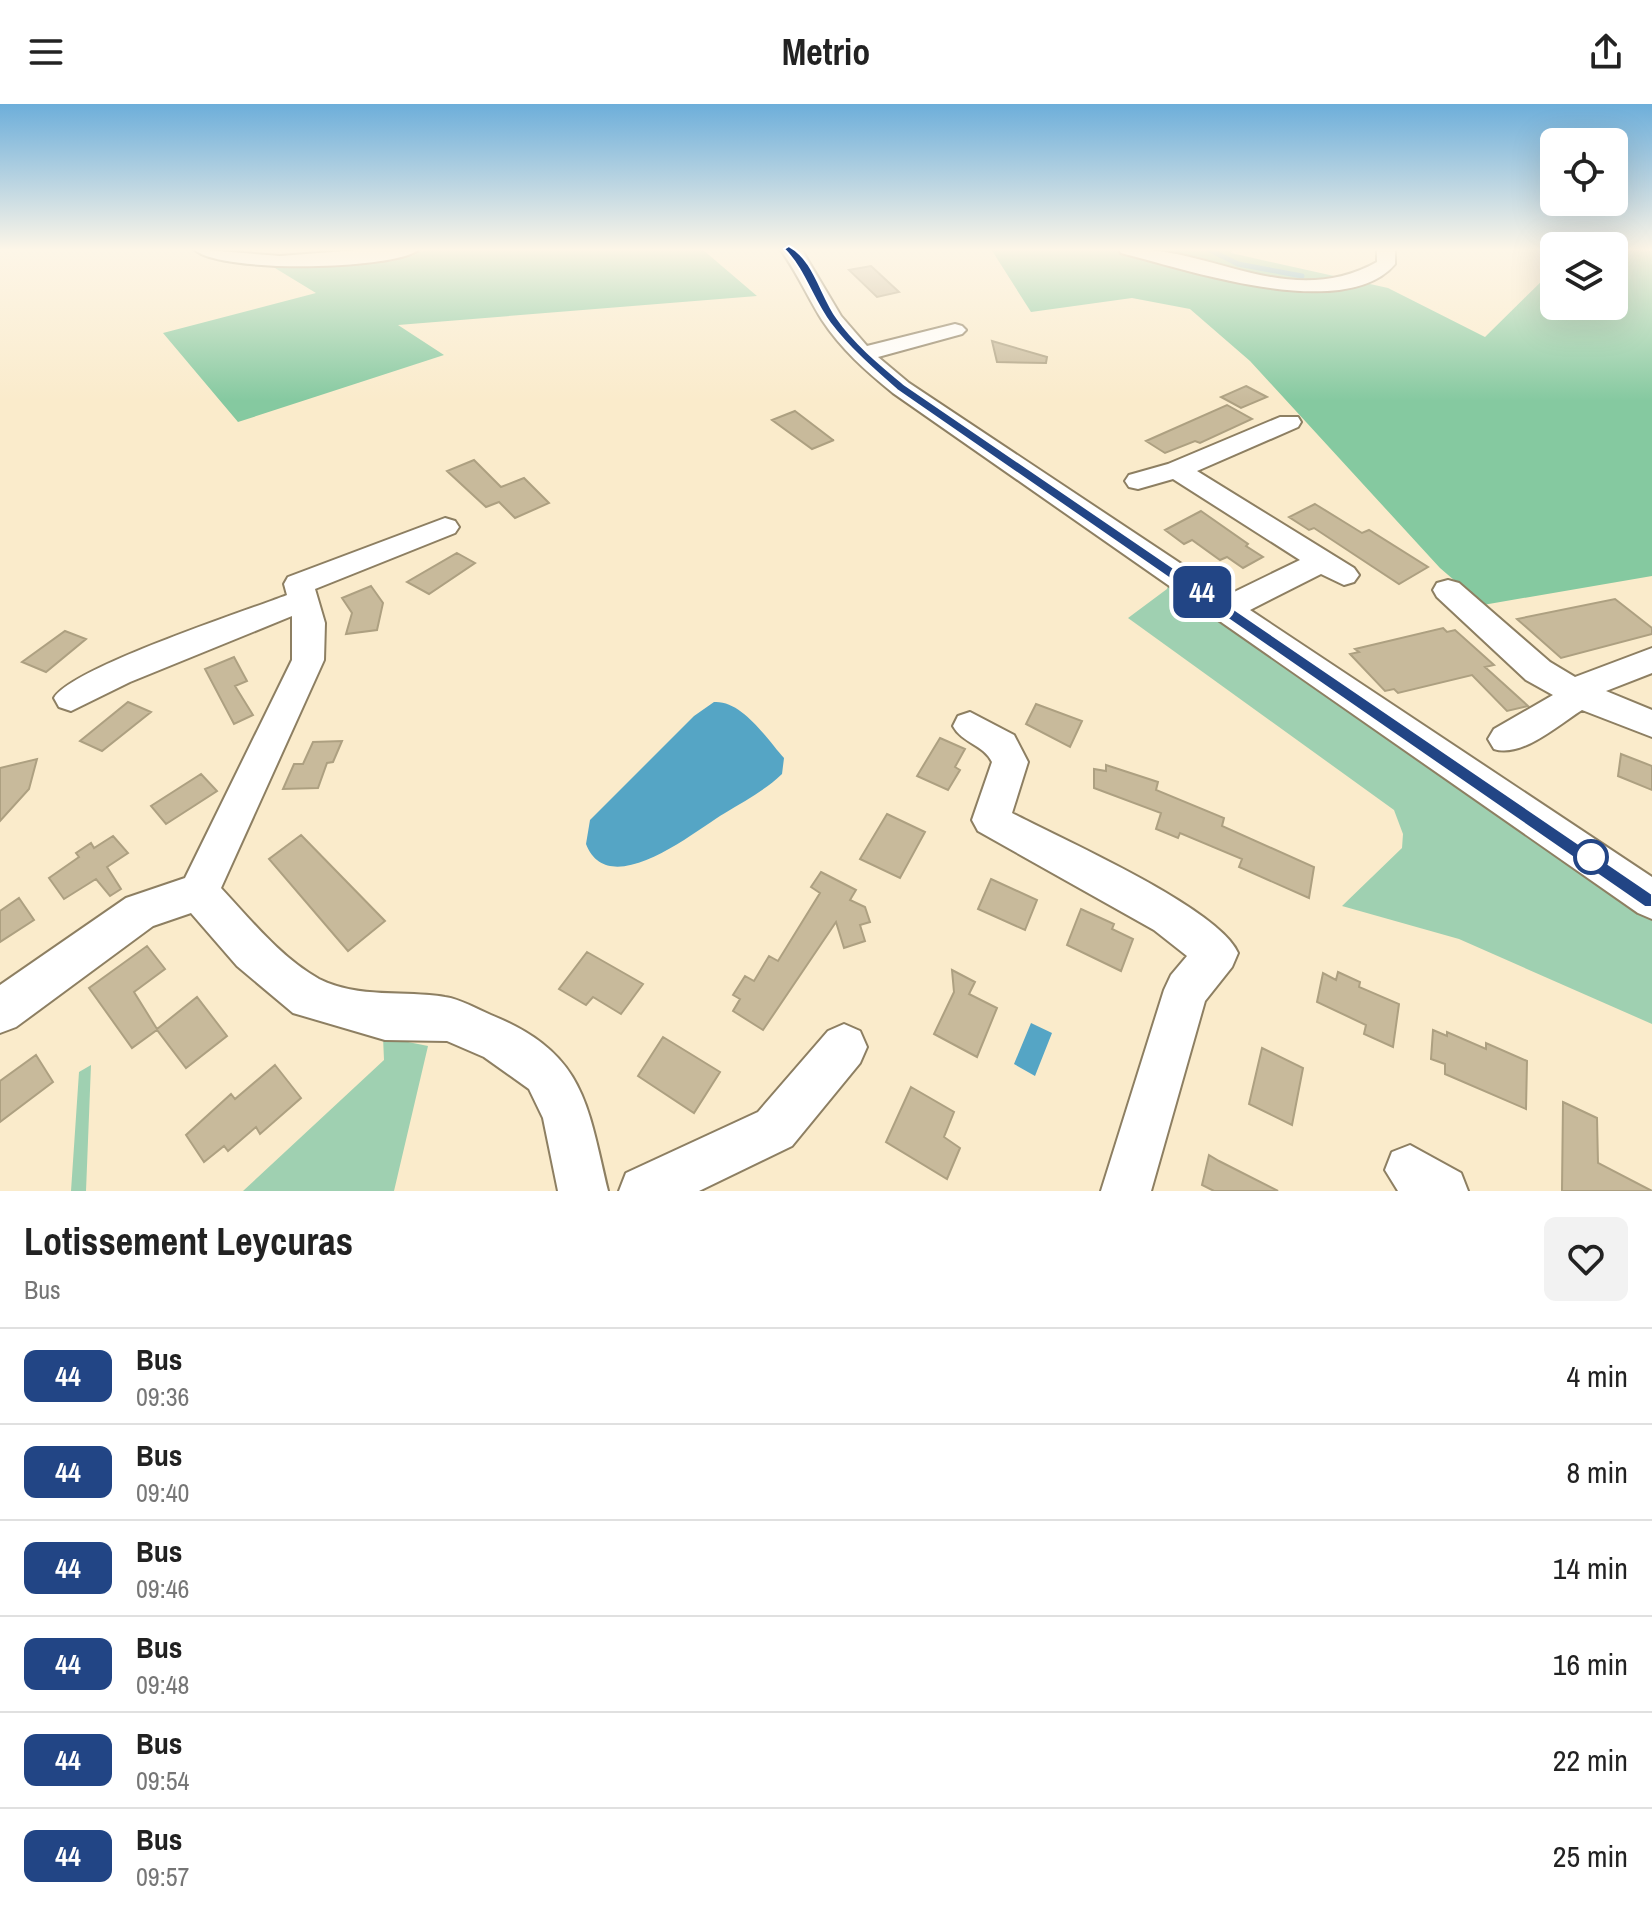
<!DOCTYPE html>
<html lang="fr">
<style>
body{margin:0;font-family:"Archivo Narrow",sans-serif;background:#f2f2f2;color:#222;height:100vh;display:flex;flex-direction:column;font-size:30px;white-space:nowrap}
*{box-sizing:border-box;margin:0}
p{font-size:26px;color:#767676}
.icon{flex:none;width:44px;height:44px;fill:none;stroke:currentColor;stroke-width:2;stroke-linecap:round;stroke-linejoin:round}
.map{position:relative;height:1087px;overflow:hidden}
.sheet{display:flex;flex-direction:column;background:#fff;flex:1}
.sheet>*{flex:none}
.badge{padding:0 16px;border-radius:12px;font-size:28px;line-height:52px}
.controls{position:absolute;left:1540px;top:24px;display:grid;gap:16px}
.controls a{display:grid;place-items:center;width:88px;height:88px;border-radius:12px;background:#fff;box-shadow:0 8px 32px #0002;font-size:40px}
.map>.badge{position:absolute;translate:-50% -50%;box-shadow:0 0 0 4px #fff}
.round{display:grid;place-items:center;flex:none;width:84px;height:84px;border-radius:12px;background:#f2f2f2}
.overview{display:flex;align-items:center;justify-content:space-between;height:136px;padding:0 24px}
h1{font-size:38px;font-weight:700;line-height:60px}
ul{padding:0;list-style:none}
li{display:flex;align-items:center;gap:24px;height:96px;padding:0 24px;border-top:2px solid #e0e0e0}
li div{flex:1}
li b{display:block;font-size:30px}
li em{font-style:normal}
li .badge{min-width:88px;font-weight:700;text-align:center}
header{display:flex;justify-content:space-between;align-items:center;height:104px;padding:0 24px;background:#fff;font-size:36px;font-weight:700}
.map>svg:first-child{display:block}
.green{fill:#9fd0b1}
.forest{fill:#85c9a0}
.water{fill:#55a5c5}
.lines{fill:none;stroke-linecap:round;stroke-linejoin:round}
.stream{stroke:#55a5c5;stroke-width:5}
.building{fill:#c8ba9b;stroke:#ada081;stroke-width:2}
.minor-casing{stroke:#8d7f62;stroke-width:4}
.minor{fill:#fff;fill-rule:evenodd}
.line{fill:#224585;stroke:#fff;stroke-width:2}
.stop-dot{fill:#fff;stroke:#224585;stroke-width:4}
</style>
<header><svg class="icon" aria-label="menu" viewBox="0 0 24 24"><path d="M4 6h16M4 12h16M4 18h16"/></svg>Metrio<svg class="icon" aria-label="share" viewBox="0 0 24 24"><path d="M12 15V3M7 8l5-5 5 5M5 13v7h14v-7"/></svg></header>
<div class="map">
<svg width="1652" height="1087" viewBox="0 0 1652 1087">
<rect width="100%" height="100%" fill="#faebcb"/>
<path class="green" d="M 1170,474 L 1652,805 L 1652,920 L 1459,835 L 1342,802 L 1402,744 L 1403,730 L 1394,706 L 1128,514 L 1167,485 Z
M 383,933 L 428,942 L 394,1087 L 243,1087 L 384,956 Z
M 91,961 L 86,1087 L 71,1087 L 79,968 Z"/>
<path class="forest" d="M 442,145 L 702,145 L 757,192 L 398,221 L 444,251 L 238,318 L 163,229 L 316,189 L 270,161 L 302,161 Z
M 991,145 L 1233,145 L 1231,149 L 1388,184 L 1485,233 L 1554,165 L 1554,202 L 1614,202 L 1614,145 L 1652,145 L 1652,472 L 1483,501 L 1440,464 L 1250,257 L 1190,205 L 1132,194 L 1031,208 Z"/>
<path class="water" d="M 714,598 C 742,596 767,635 784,654 L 782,670 C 764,687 746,696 725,709 C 696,726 609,799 586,740 L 590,716 L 694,612 Z
M 1031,919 L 1052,929 L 1035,972 L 1014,960 Z"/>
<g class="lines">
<path class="stream" d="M 1208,145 L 1238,160 L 1302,172"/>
</g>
<path class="building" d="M 871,162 L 899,188 L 877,193 L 849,166 Z
M 992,237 L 1047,253 L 1046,259 L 997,258 Z
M 1246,282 L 1267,293 L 1241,304 L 1221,293 Z
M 1227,301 L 1252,315 L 1200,339 L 1195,337 L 1165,349 L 1146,337 Z
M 795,307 L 833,336 L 834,336 L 812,345 L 772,316 Z
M 474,356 L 501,383 L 524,374 L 549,399 L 515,414 L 499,398 L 486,403 L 447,367 Z
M 1315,400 L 1362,429 L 1369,426 L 1428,463 L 1399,480 L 1314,424 L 1309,426 L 1289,413 Z
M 1201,407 L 1248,440 L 1246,442 L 1263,453 L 1243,464 L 1227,453 L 1220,456 L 1192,436 L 1184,440 L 1165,426 Z
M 457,449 L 475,459 L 429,490 L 407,478 Z
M 371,482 L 383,499 L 377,526 L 346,530 L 352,509 L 342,494 Z
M 1615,495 L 1652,524 L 1652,530 L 1561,554 L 1517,515 Z
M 1443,524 L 1447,528 L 1455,526 L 1494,561 L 1485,563 L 1528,602 L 1507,607 L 1472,571 L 1398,589 L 1394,585 L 1385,587 L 1350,550 L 1359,548 L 1355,545 Z
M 65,527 L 86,535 L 46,568 L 22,558 Z
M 234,553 L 247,577 L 235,582 L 253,611 L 234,620 L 205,565 Z
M 128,598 L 151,608 L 102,647 L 80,637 Z
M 1036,600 L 1082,617 L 1070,643 L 1026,620 Z
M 940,634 L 965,645 L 955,663 L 960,666 L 948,686 L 917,672 Z
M 342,637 L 333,658 L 327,659 L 318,684 L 283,685 L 294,660 L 303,660 L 313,638 Z
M 1621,650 L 1652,662 L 1652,686 L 1618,672 Z
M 37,655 L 29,685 L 0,717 L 0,664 Z
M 1106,661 L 1158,678 L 1156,686 L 1224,714 L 1222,722 L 1314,763 L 1309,794 L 1239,763 L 1242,755 L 1180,729 L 1178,734 L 1156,725 L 1161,709 L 1094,684 L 1094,665 L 1106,667 Z
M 201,670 L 217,687 L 166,720 L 151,702 Z
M 887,710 L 925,728 L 900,774 L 860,755 Z
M 301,731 L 385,817 L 348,847 L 269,755 Z
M 113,732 L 128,749 L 107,763 L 121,785 L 110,792 L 96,775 L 64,795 L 49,774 L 79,753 L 76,749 L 91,739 L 94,744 Z
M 821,768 L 856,786 L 850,796 L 865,803 L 870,818 L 860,821 L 865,837 L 844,844 L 836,818 L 763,926 L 733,907 L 740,895 L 733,891 L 745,872 L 754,877 L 769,852 L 778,857 L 820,789 L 811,783 Z
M 991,775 L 1037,796 L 1025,826 L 978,805 Z
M 19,794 L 34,816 L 0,838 L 0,807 Z
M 1081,805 L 1114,820 L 1112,825 L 1133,835 L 1121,867 L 1067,841 Z
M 147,842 L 165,865 L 134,888 L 157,925 L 197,893 L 227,932 L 186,964 L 157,926 L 132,944 L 89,884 Z
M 587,848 L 643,880 L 621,910 L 593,893 L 586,901 L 559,885 Z
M 952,866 L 975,878 L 969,890 L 997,904 L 977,953 L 934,930 L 954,888 Z
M 1338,868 L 1360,878 L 1359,883 L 1399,900 L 1393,943 L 1364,930 L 1366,921 L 1317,898 L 1323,869 L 1336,876 Z
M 1433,926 L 1447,932 L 1447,928 L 1486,945 L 1486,939 L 1527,957 L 1526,1005 L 1445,970 L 1445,960 L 1431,955 Z
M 663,933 L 720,968 L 694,1009 L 638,972 Z
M 1262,944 L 1303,964 L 1292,1021 L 1249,1000 Z
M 36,951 L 53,978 L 0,1018 L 0,977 Z
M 275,961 L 301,994 L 260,1030 L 256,1023 L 228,1047 L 224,1042 L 204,1058 L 186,1031 L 231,990 L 235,995 Z
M 911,983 L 954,1008 L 944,1033 L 960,1044 L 947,1075 L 886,1038 Z
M 1563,998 L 1597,1014 L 1598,1059 L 1652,1087 L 1562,1087 Z
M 1209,1051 L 1219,1057 L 1278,1087 L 1214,1087 L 1202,1081 Z"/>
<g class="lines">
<g class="minor-casing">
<path id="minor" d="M 194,145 L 280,152 L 371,145 L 419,145 C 399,166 218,170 194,145 Z
M 780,145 L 799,145 L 803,148 L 841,212 L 867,242 L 955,220 L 962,222 L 966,226 L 962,230 L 878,253 L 909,279 L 1228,491 L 1300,456 L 1173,375 L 1138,385 L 1129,383 L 1125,377 L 1129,371 L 1168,360 L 1280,313 L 1298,313 L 1301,318 L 1298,323 L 1197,367 L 1354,464 L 1359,471 L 1354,478 L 1344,481 L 1321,470 L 1250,506 L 1652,773 L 1652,815 L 1638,809 L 893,289 C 866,267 841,245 822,216 C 807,192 797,168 780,145 Z
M 1119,145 C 1207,139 1287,208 1377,158 L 1377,145 L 1395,145 L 1395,160 C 1345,220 1185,165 1121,149 Z
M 445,414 L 455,417 L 459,423 L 455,429 L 315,485 L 325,519 L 324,556 L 221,784 C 250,815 281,854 319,875 C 359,895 404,886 445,893 C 460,895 477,905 491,911 C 584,949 587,998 608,1087 L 558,1087 L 543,1014 L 529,985 L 484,953 L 447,937 L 385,936 L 293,909 L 237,862 L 191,809 L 153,822 L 16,923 L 0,929 L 0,881 L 126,794 L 185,774 L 292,556 L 292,512 L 130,578 L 71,607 L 59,603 L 54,594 C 71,564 246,507 287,491 L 284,480 L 288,473 Z
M 1448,476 L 1459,479 L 1550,558 L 1575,573 L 1652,544 L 1652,569 L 1606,587 L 1652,606 L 1652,633 L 1582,606 C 1558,621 1522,654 1494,645 L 1488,635 L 1494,625 L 1553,591 L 1526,576 L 1437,493 L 1433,486 L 1437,479 Z
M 970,608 L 1014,631 L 1028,658 L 1012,709 C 1061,735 1219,804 1238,849 L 1232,863 L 1205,897 L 1151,1087 L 1101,1087 L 1164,886 L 1171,871 L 1187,852 L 1154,826 L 978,727 L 972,716 L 992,658 C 984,641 962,639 953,622 L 958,612 Z
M 844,920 L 860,927 L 867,943 L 860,959 L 792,1042 L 699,1087 L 619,1087 L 626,1069 L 758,1008 L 828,927 Z
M 1410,1041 L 1461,1069 L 1468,1087 L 1398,1087 L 1385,1066 L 1392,1048 Z"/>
</g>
<use href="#minor" class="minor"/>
</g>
<linearGradient id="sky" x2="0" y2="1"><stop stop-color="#6daeda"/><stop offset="0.49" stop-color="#fdf6e8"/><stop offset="1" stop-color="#fdf6e8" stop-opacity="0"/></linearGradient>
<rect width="1652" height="297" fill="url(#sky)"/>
<path class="line" d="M 789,142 C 814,155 821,192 837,214 C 855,240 881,261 905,281 L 1652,790 L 1652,803 L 1645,803 L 897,286 C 873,265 849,244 830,219 C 812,195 805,166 784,145 Z"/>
<circle class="stop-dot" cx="1591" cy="753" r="16"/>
</svg>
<div class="controls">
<a><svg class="icon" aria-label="locate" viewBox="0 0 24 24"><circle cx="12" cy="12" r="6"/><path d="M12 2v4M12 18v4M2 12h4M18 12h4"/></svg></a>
<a><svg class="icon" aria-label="layers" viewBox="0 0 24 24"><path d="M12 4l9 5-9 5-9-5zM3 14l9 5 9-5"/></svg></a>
</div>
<b class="badge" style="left:1202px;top:488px;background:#224585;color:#fff">44</b>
</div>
<section class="sheet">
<div class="overview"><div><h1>Lotissement Leycuras</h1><p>Bus</p></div><a class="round"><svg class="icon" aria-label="heart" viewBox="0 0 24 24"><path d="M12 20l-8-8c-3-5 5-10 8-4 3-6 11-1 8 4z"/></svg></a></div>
<ul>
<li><span class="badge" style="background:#224585;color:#fff">44</span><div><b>Bus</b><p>09:36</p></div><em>4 min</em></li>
<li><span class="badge" style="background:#224585;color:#fff">44</span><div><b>Bus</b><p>09:40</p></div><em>8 min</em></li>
<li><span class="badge" style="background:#224585;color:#fff">44</span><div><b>Bus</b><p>09:46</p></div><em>14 min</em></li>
<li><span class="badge" style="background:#224585;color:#fff">44</span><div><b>Bus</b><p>09:48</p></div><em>16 min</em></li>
<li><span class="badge" style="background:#224585;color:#fff">44</span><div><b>Bus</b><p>09:54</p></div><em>22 min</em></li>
<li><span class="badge" style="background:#224585;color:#fff">44</span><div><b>Bus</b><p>09:57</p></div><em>25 min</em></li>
</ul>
</section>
